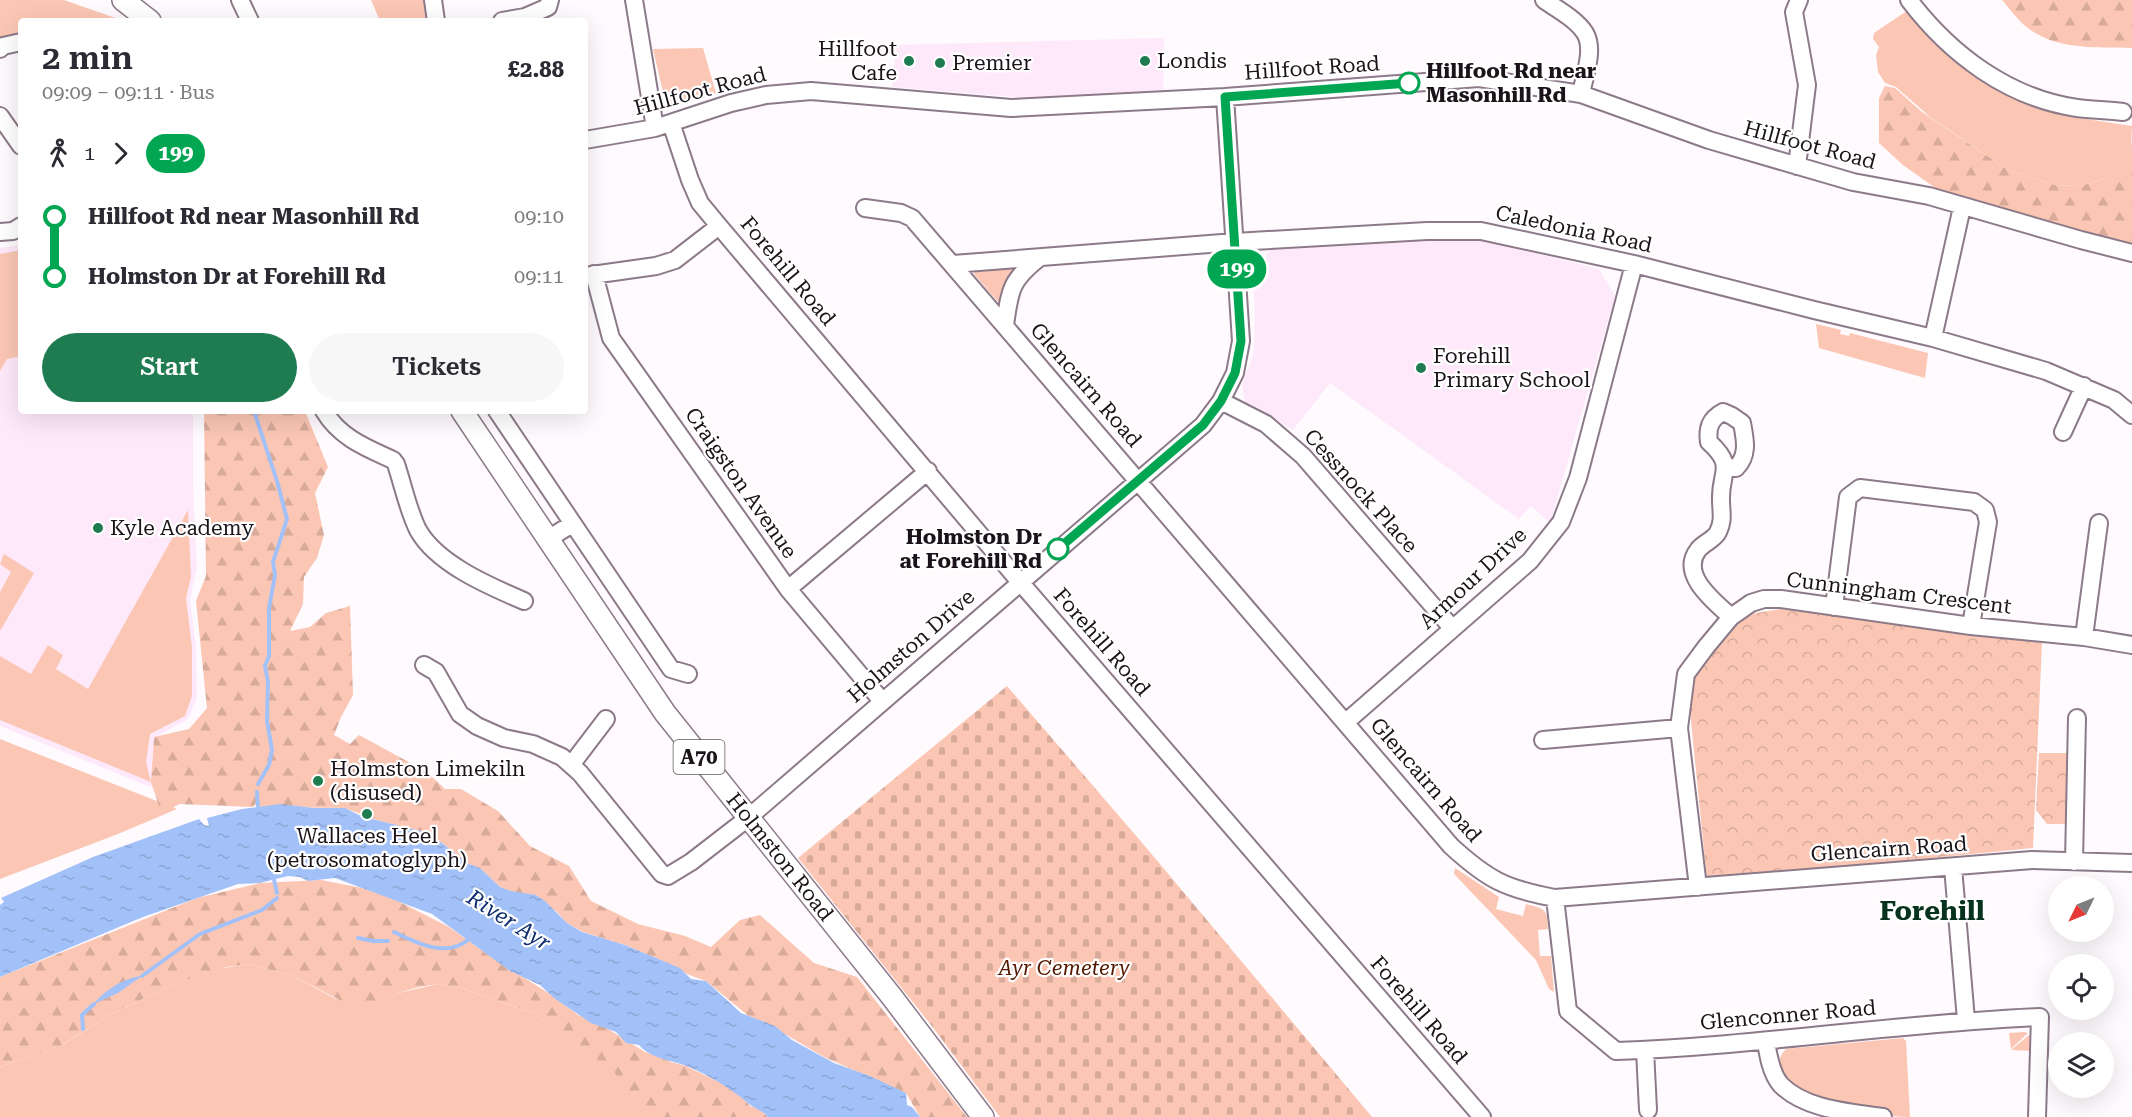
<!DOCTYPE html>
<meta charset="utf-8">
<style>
body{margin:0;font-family:"Roboto Serif",serif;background:#f7f7f7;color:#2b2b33;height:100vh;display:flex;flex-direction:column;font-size:22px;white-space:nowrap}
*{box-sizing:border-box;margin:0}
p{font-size:20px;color:#7c7c81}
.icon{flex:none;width:33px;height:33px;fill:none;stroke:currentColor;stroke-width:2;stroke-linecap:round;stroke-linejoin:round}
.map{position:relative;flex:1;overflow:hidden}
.drawer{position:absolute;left:18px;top:18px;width:570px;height:396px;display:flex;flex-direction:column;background:#fff;border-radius:6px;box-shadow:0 6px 24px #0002}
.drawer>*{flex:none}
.badge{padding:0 12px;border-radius:20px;font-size:21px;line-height:39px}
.needle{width:39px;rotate:227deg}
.buttons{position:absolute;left:2048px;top:876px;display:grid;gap:12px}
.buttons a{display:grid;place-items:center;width:66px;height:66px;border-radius:50%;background:#fff;box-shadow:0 6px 24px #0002;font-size:30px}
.map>.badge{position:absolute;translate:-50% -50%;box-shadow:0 0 0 3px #fff}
.legs{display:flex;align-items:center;gap:9px;height:66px;padding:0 24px;font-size:20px}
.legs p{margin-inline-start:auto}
.headline{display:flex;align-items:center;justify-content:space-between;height:102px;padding:0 24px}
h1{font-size:33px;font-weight:600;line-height:45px}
.cta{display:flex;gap:12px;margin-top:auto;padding:12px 24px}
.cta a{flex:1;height:69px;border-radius:36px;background:#1f7b50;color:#fff;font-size:24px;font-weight:600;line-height:69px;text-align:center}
.cta a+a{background:#f7f7f7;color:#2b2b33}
ul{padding:0 24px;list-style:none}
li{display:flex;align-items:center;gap:21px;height:60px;font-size:22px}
li i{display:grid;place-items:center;width:9px;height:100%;margin:0 8px;background:currentColor}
li i::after{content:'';width:15px;height:15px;margin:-8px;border:4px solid;border-radius:50%;background:#fff}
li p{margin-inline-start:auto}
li:first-child i{background:linear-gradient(#0000 50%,currentColor 0)}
li:last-child i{background:linear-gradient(currentColor 50%,#0000 0)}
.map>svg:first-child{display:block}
.built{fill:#fee9fb}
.green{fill:#fbc7b4}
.forest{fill:url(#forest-firs)}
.cemetery{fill:url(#cemetery-stones)}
.park{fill:url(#park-crowns)}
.water{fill:url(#water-ripples)}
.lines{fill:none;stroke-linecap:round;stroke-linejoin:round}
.stream{stroke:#a3c1f9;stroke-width:4}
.minor-casing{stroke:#8c7a89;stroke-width:20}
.major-casing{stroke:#8c7a89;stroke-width:24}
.minor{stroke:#fff;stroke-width:16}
.major{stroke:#fff;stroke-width:21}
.line-1-casing{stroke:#fff;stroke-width:14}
.line-1{stroke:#00a651;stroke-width:9}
.poi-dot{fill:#1f7b50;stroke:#fff;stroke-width:2}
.stop-1-dot{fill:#fff;stroke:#00a651;stroke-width:3}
.labels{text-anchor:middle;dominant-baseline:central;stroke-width:4.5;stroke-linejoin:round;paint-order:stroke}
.shield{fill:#fff;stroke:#5f5a5e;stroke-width:1.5}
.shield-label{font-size:20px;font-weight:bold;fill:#1a1319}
.poi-label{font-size:21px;fill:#1a1319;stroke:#fff;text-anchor:start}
.street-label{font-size:21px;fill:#1a1319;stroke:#fff}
.stop-label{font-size:21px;font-weight:bold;fill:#1a1319;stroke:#fff;text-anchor:start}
.park-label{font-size:21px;font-style:italic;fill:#531901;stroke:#fff}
.water-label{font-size:22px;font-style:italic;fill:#0d2d6c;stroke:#fff}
.district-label{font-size:27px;font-weight:bold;fill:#06321e;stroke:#fff}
</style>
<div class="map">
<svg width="2132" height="1117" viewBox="0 0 2132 1117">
<defs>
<pattern id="forest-firs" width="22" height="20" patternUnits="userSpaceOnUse" patternTransform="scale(1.5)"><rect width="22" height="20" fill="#fbc7b4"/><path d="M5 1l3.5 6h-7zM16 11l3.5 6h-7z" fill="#d7aa9a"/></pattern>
<pattern id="cemetery-stones" width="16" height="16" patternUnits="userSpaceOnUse" patternTransform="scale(1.5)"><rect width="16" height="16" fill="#fbc7b4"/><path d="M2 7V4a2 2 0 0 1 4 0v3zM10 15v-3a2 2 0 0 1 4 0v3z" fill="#d7aa9a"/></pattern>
<pattern id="park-crowns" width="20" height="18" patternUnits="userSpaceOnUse" patternTransform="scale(1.5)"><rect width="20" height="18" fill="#fbc7b4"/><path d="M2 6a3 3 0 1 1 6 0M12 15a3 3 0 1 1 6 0" fill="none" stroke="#d7aa9a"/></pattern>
<pattern id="water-ripples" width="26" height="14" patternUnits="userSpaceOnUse" patternTransform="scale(1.5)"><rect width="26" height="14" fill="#a3c1f9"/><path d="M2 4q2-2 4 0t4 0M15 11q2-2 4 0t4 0" fill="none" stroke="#8ca5d5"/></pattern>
</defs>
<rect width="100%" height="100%" fill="#fefafe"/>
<path class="built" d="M 1164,38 L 1163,91 L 1052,100 L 892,87 L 896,45 Z
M 1480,239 L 1599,269 L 1615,296 L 1550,523 L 1531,506 L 1519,519 L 1330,383 L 1293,430 L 1245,403 L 1242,385 L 1254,353 L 1255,317 L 1253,272 L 1270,250 L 1370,243 Z
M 21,245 L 21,411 L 193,411 L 193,488 L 197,568 L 190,600 L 196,646 L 197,698 L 188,719 L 154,738 L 152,761 L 158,790 L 0,726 L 0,248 Z"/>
<path class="green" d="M 0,0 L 64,0 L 124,21 L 21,21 L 21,32 L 0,39 Z
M 371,0 L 426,0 L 428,19 L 427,21 L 380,21 Z
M 1908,10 L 1928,37 L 1964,69 L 2006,95 L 2060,115 L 2132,126 L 2130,164 L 2101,180 L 2081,186 L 2055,185 L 2008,170 L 1930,117 L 1896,87 L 1885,83 L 1878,72 L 1876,55 L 1879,47 L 1873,39 L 1874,33 Z
M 703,48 L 716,93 L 670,107 L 665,101 L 653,49 Z
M 21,250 L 21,356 L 7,359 L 0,371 L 0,254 Z
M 1014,264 L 1017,269 L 1003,300 L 998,302 L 974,274 L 978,266 Z
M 1816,324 L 1841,330 L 1840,334 L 1849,336 L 1850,333 L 1928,353 L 1925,378 L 1819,348 Z
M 188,510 L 191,577 L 186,598 L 192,648 L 192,696 L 185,716 L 150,734 L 146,762 L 151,782 L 0,720 L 0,656 L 31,674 L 48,645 L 63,655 L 56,669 L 88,689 Z
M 4,554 L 34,573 L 0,631 L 0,592 L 11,572 L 0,564 Z
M 0,739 L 177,809 L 118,834 L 0,879 Z
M 1455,868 L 1499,897 L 1496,909 L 1523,916 L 1526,904 C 1546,909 1547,909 1548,929 L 1538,930 L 1540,956 L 1551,956 L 1554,992 L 1549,989 L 1536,960 L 1454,874 Z
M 248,964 L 293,976 L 336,999 L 387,1001 L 398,993 L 438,984 L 461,988 L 535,1014 L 617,1074 L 661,1117 L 0,1117 L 0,1067 L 62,1045 L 108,1016 L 173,984 L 213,970 Z
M 2024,1032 L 2028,1033 L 2011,1049 L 2009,1033 Z
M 2029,1035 L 2033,1040 L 2033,1051 L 2011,1050 Z
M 1903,1038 L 1906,1041 L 1910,1117 C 1879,1117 1792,1101 1781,1069 C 1778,1061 1780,1055 1786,1049 Z"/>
<path class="forest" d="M 2002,0 L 2132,0 L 2132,48 C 2095,47 2054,51 2024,25 C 2016,18 2009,8 2002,0 Z
M 1885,86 L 1895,88 L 1922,112 L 2008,170 L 2055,185 L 2081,186 L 2101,180 L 2129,164 L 2132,139 L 2132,253 L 1962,207 L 1903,165 L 1879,143 L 1879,98 Z
M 204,411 L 305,411 L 328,467 L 315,493 L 324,535 L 317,558 L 304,577 L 303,604 L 290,631 L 310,627 L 326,613 L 350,606 L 353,695 L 341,717 L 334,735 L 350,744 L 359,735 L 427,772 L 445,789 L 461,789 L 498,811 L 530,846 L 569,866 L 591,901 L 638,924 L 685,936 L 711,947 L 740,920 L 760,915 L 814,963 L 857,977 L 967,1117 L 920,1117 L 906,1093 L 824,1057 L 766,1023 L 751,1018 L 706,981 L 687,974 L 674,966 L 625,945 L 583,932 L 567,923 L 556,911 L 500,887 L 480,868 L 469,864 L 429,833 L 380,821 L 344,808 L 261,807 L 256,803 L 253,807 L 179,804 L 162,815 L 151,782 L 154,737 L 189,729 L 207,708 L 196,601 L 206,576 Z
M 321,880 L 362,888 L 392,898 L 449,927 L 494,959 L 550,994 L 578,1015 L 605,1027 L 645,1052 L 662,1057 L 671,1062 L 686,1066 L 725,1085 L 742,1096 L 750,1106 L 760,1109 L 768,1117 L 645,1117 L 614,1090 L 616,1074 L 535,1014 L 461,988 L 438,984 L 419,987 L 398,993 L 369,1015 L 293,976 L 248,964 L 227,967 L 173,984 L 108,1016 L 60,1046 L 0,1067 L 0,977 L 197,898 L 260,883 Z"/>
<path class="cemetery" d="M 1007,686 L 1144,845 L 1372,1117 L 1000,1117 L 931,1025 L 798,858 Z"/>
<path class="park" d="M 1781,609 L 2042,643 L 2033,848 L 1707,880 L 1690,711 L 1694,679 L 1711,652 L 1736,623 L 1755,613 Z
M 2039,753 L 2072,753 L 2067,824 L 2047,824 L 2036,810 Z"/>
<path class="water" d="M 280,804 L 314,808 L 345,808 L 361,816 L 380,821 L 429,833 L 469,864 L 480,868 L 500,887 L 511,891 L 536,895 L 545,901 L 567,923 L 582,932 L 625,945 L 680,968 L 691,979 L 706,981 L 741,1013 L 775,1026 L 792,1040 L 834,1063 L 870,1076 L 906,1093 L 907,1105 L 912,1107 L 920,1117 L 768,1117 C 762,1110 755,1109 749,1104 C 730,1088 712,1077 689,1067 C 672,1060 651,1059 639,1045 L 626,1043 L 616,1032 L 591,1023 L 554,998 L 540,985 L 510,971 L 432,914 L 335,878 L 308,881 L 300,877 L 288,876 L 260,883 L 238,884 L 143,917 L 0,977 L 0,905 L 4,902 L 1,898 L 93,857 L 199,819 L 204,825 L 209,826 L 207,818 L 242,809 Z
M 142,976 L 118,993 L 94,1004 C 103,991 126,977 142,976 Z"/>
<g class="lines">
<path class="stream" d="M 254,411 L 277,481 L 287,519 L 273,562 L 275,575 L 269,608 L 269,656 L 265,666 L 268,682 L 267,721 L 272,750 L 269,765 L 258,784
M 257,792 L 258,809
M 273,875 L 277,893
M 394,932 C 416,943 446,958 468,940
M 358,938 L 373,941 L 388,941
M 142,976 L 200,934 L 262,910 L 277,898
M 83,1029 L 82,1015 L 94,1004"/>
<g class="minor-casing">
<path id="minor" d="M 240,0 L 250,21
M 433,0 L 436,21
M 634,0 L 655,128
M 1544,0 C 1557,9 1576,19 1585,33 C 1595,49 1584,77 1581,94
M 1909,0 C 1950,54 2008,98 2077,108 C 2092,110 2108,110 2123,112
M 502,21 L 525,17 L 548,7 L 550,0
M 0,49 L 3,46 L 21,42
M 0,116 L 21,146
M 671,123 L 690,180 L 700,203 L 719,226 L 1020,582 L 1482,1117
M 585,140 L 655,128 L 731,103 L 766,95 L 811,91 L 1011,108 L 1225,97 L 1479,78 L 1581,94 L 1709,140 L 1853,182 L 1929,196 L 2081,240 L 2132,253
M 1797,166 L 1807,85 L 1794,12 L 1799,0
M 865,208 L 901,213 L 912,218 L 1451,846 C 1488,880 1506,889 1555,898 L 2032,860 L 2132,863
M 0,232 L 13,231 L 21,226
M 953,264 L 1235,242 L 1427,231 L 1481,231 L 1634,264 L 1814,310 L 1933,338 L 2046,371 L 2114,400 L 2132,415
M 594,274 L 611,338 L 788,589 L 882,701
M 585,276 L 656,266 L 675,260 L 719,226
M 1005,325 C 1010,290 1010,281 1039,258
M 1933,338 L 1962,207
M 1221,401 L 1266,424 L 1303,456 L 1452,628
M 324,411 C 340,438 367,448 393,460 L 396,464 C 403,485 408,510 418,530 C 437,564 489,586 524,601
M 497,411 L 671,669 L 688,674
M 2063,432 L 2084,386
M 1726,467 L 1736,468 C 1749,455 1745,439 1742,423 L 1732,416 L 1723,412 C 1710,419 1707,428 1709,442 C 1736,467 1720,471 1721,500 C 1721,512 1724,520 1718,532 C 1714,540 1703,543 1698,550 C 1679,575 1715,602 1731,617
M 548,539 L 572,524
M 788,589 L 928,471
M 1834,607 L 1848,497 L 1860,488 L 1974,502 L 1985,510 L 1988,522 L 1971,626
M 2084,637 L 2099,523
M 424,665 L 436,672 L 460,714 L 477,726 L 504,738 L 533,744 L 562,757 L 580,773 L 662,874 L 668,876 L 691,862 L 748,818 L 1203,425 L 1221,401 L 1235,373 L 1241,341 L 1225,97
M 1346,722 L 1530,561 L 1561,522 L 1578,478 L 1634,264
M 1543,740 L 1679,728
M 571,765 L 606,719
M 2074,862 L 2077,718
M 1953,867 L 1966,1020
M 1698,887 L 1679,728 L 1686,674 L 1706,647 L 1731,617 L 1751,603 L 1764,599 L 1781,599 L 1971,626 L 2084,637 L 2132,645
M 1555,898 L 1568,1011 L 1616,1051 C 1758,1046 1898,1023 2040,1017 L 2037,1117
M 1766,1041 C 1768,1055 1771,1074 1781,1085 C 1806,1110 1850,1112 1883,1117
M 1645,1050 L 1648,1110"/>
</g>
<g class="major-casing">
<g id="major">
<path d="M 123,0 L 150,21"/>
<path id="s1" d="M 462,411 L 665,713 L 892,997 L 983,1117"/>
</g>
</g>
<use href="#minor" class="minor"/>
<use href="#major" class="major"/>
</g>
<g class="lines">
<g class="line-1-casing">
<path id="line-1" d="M 1058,549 L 1203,425 L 1221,401 L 1235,373 L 1241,341 L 1225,97 L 1409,83"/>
</g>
<use href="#line-1" class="line-1"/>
</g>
<g class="poi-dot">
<circle cx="909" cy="61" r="6"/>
<circle cx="1145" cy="61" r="6"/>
<circle cx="940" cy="63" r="6"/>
<circle cx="1421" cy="368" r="6"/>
<circle cx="98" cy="528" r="6"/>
<circle cx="318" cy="781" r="6"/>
<circle cx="367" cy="814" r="6"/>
</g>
<g class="stop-1-dot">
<circle cx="1409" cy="83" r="10"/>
<circle cx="1058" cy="549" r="10"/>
</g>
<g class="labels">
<rect class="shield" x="673.5" y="740" width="51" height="34" rx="4.5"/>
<g class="shield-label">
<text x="699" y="757">A70</text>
</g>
<g class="poi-label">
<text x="897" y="49" text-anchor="end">Hillfoot<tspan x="897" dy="24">Cafe</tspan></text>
<text x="1157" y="61">Londis</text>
<text x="952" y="63">Premier</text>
<text x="1433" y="356">Forehill<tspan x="1433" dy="24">Primary School</tspan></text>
<text x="110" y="528">Kyle Academy</text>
<text x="330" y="769">Holmston Limekiln<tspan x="330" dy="24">(disused)</tspan></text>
<text x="367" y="836" text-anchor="middle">Wallaces Heel<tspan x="367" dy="24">(petrosomatoglyph)</tspan></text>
</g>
<g class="street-label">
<text transform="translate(1312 68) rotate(-4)">Hillfoot Road</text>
<text transform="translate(700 91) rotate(-15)">Hillfoot Road</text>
<text transform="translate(1810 145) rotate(15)">Hillfoot Road</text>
<text transform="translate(1574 229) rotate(12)">Caledonia Road</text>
<text transform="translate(788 271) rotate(50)">Forehill Road</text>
<text transform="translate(1086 385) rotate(49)">Glencairn Road</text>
<text transform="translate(741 483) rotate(55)">Craigston Avenue</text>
<text transform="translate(1361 491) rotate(48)">Cessnock Place</text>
<text transform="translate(1473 578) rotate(-43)">Armour Drive</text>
<text transform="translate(1899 593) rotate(7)">Cunningham Crescent</text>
<text transform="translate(1102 642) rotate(49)">Forehill Road</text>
<text transform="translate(911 646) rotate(-41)">Holmston Drive</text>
<text transform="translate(1426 780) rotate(49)">Glencairn Road</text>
<text transform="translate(1889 849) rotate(-4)">Glencairn Road</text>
<text stroke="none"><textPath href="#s1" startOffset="548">Holmston Road</textPath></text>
<text transform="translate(1419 1010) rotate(49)">Forehill Road</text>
<text transform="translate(1788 1015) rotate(-5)">Glenconner Road</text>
</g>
<g class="stop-label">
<text x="1426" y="71">Hillfoot Rd near<tspan x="1426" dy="24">Masonhill Rd</tspan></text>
<text x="1042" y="537" text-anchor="end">Holmston Dr<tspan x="1042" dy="24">at Forehill Rd</tspan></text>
</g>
<g class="park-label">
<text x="1064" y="968">Ayr Cemetery</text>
</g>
<g class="water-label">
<text transform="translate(509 920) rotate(32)">River Ayr</text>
</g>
<g class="district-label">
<text x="1932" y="911">Forehill</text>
</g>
</g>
</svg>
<div class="buttons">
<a><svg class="needle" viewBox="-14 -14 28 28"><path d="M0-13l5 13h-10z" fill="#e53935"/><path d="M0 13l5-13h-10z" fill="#7c7c81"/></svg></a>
<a><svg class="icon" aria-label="locate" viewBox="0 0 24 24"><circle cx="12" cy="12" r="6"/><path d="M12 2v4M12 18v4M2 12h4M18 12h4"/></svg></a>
<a><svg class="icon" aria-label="layers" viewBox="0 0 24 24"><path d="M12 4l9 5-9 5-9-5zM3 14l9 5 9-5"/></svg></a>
</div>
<b class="badge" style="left:1237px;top:269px;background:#00a651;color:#fff">199</b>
<section class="drawer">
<div class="headline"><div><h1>2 min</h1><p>09:09 – 09:11 · Bus</p></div><b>£2.88</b></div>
<div class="legs"><svg class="icon" aria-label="walk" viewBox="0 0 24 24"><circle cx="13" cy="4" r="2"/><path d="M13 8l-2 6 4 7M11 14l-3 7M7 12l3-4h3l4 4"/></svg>1<svg class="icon" aria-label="forward" viewBox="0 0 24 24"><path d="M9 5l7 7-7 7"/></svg><b class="badge" style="background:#00a651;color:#fff">199</b></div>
<ul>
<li><i style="color:#00a651"></i><b>Hillfoot Rd near Masonhill Rd</b><p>09:10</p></li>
<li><i style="color:#00a651"></i><b>Holmston Dr at Forehill Rd</b><p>09:11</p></li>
</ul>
<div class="cta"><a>Start</a><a>Tickets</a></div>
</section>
</div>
